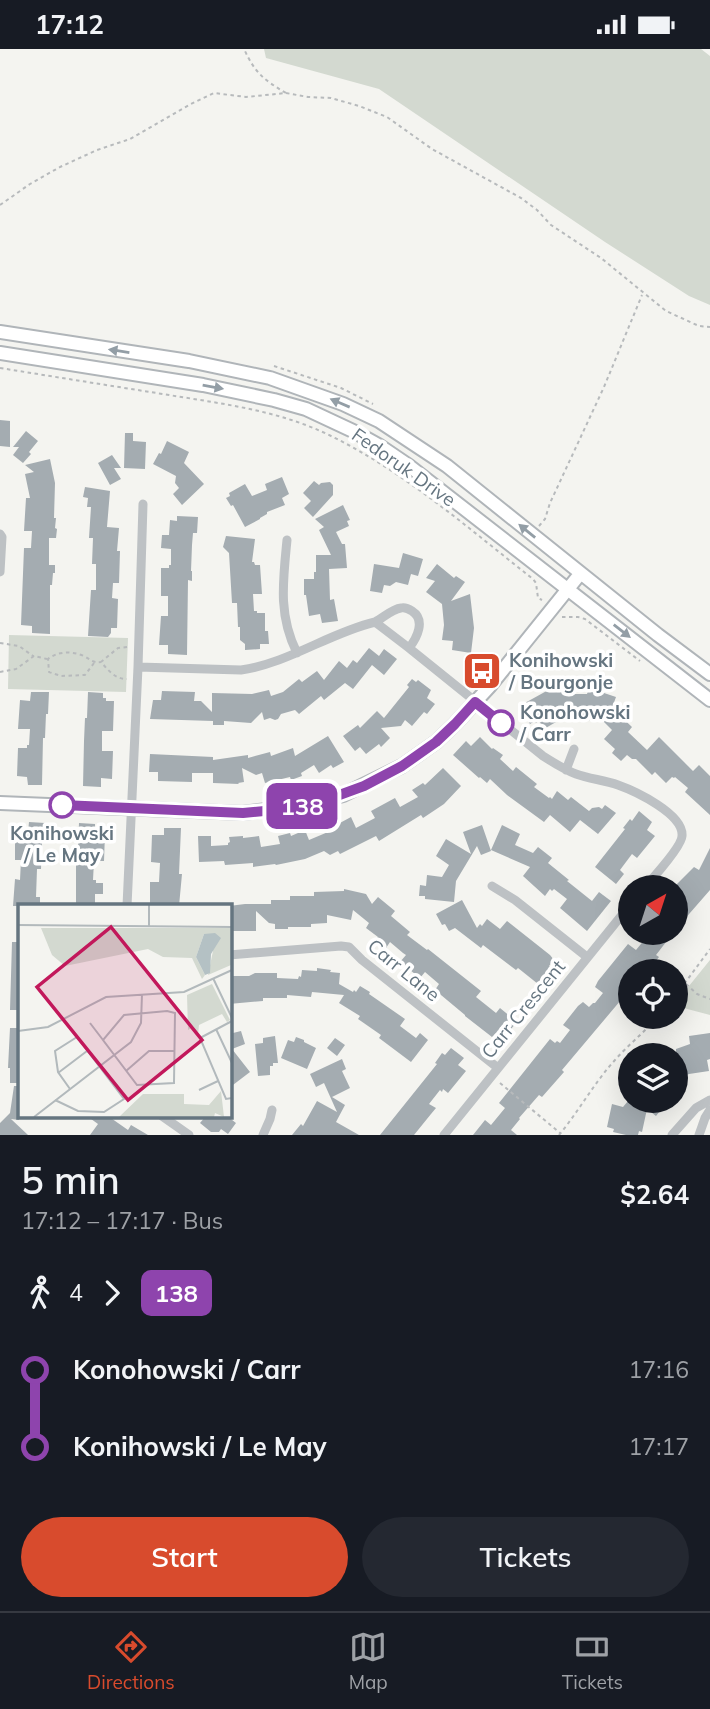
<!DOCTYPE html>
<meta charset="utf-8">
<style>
body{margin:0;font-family:Mulish,sans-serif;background:#242831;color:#f1f3f6;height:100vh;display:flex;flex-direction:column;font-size:26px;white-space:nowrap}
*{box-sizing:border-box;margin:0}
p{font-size:23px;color:#9ea1a6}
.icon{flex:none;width:38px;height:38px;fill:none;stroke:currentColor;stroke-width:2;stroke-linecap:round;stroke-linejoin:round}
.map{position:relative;height:1086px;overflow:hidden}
.drawer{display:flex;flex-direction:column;background:#171b24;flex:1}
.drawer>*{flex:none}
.badge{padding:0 14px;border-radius:10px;font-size:24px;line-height:46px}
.needle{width:46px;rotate:39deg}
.controls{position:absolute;left:618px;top:826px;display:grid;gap:14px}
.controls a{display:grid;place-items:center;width:70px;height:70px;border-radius:50%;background:#171b24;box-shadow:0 7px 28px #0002;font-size:35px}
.map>.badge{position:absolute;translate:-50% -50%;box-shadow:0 0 0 4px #fff}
.legs{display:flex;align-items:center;gap:10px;height:77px;padding:0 21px;font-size:23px}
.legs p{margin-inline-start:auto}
.headline{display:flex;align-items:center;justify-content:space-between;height:119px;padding:0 21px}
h1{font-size:38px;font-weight:600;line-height:52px}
.action{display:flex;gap:14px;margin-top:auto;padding:14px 21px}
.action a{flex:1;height:80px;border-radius:42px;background:#d84b2d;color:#fff;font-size:28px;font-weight:600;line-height:80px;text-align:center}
.action a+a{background:#242831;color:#f1f3f6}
ul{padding:0 21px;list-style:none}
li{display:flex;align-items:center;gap:24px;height:77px;font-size:26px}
li i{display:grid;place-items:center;width:10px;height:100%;margin:0 9px;background:currentColor}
li i::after{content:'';width:18px;height:18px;margin:-9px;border:5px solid;border-radius:50%;background:#171b24}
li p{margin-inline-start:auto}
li:first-child i{background:linear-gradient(#0000 50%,currentColor 0)}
li:last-child i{background:linear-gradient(currentColor 50%,#0000 0)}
.status{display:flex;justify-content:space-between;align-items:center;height:49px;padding:0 35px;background:#171b24;direction:ltr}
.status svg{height:19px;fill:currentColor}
.menu{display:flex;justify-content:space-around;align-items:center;height:98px;border-top:2px solid #363941;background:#171b24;font-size:19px;color:#9ea1a6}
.menu a{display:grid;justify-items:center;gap:4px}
.menu .on{color:#d84b2d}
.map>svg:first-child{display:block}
.green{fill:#d3d9d0}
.building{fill:#a4acb1}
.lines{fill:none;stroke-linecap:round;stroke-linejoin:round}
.secondary-casing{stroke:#b0b5b9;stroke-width:16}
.path{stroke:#b7babc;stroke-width:2;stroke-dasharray:3.5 3.5;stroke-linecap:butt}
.street{stroke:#bdc1c4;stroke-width:9}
.secondary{stroke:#fff;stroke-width:12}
.oneway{fill:#939ea6}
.line-1-casing{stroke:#fff;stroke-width:16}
.line-1{stroke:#8e44ad;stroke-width:10}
.stop-1-dot{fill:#fff;stroke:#8e44ad;stroke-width:3.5}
.labels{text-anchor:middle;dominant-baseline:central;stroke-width:7;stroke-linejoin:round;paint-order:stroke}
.street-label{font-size:19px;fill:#657580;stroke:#fff}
.poi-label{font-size:19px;font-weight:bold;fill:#657580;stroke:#fff;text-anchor:start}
.stop-label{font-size:19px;font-weight:bold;fill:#657580;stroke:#fff;text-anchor:start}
.inset-road{fill:none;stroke:#b2b9bc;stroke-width:2}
.view{fill:#c2185b;fill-opacity:0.15;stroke:#c2185b;stroke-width:3.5}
.inset-edge{fill:none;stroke:#657580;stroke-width:3.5}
</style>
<div class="status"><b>17:12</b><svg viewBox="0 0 49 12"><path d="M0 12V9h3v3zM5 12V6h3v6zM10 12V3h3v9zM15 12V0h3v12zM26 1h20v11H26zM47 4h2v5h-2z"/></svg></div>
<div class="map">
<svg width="710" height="1086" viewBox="0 0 710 1086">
<rect width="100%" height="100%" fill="#f4f4f0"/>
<path class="green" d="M 264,0 L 701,0 L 710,7 L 710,256 L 689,247 L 605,193 L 379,40 L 266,9 Z
M 9,586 L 128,589 L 126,643 L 8,640 Z
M 710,911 L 710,966 L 676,957 L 676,953 Z"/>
<path class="building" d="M 0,371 L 10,372 L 10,398 L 0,397 Z
M 26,382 L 38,392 L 29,403 L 31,405 L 23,414 L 13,406 L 19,398 L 13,398 Z
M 125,384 L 133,384 L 133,392 L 146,393 L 145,420 L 124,419 Z
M 167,392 L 189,403 L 184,414 L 204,435 L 182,456 L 173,445 L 179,439 L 175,434 L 176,427 L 153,415 L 159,404 L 161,405 Z
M 112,406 L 121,419 L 114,419 L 121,430 L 110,436 L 98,414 Z
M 50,410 L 55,434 L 54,469 L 56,469 L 55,479 L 57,480 L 56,489 L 49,489 L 49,516 L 55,516 L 55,524 L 53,524 L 52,536 L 50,536 L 50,585 L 32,584 L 32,577 L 21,576 L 24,499 L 31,499 L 32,482 L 24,482 L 26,449 L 30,449 L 25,425 L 34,423 L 25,416 Z
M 282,428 L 289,445 L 282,449 L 285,456 L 267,463 L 267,465 L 260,469 L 260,470 L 245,478 L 233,456 L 231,457 L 226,449 L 230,447 L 229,444 L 245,435 L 252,447 L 267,441 L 265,435 Z
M 314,432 L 319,436 L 321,434 L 330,433 L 333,436 L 333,446 L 313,468 L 304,459 L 311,452 L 303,444 Z
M 85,438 L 110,442 L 107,478 L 119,479 L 117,502 L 120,502 L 119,534 L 113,534 L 112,549 L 118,550 L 117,579 L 111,579 L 111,584 L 108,588 L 88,587 L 91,541 L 96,541 L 96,515 L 92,515 L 93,489 L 89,489 L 91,458 L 87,458 L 88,449 L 83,448 Z
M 343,456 L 350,471 L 347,472 L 349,477 L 336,483 L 342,495 L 345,495 L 347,519 L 329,520 L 330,551 L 334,550 L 338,572 L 322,574 L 320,565 L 309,567 L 306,546 L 304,546 L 304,530 L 314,530 L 314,523 L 316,523 L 316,506 L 331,506 L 319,481 L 324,478 L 315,470 Z
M 177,467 L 198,468 L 197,484 L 193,484 L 192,496 L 191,522 L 192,522 L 192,532 L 188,531 L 187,606 L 168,605 L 168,596 L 159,596 L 161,567 L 168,567 L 168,547 L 161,547 L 161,519 L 169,519 L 169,516 L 171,516 L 171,500 L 161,499 L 162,486 L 169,486 L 170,471 L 177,472 Z
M 226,487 L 255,490 L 252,513 L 254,513 L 255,516 L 260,516 L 262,545 L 253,545 L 254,562 L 257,562 L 257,564 L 265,564 L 265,582 L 268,582 L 269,595 L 260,595 L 260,600 L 245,601 L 245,595 L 240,591 L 240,578 L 238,578 L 237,554 L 232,554 L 229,504 L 223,498 Z
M 403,504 L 423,510 L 418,527 L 411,525 L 408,536 L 396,533 L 390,537 L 384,536 L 382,544 L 370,542 L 374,515 L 399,519 Z
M 437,515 L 454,529 L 456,527 L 465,533 L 451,552 L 470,545 L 474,579 L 471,604 L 452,601 L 453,592 L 442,591 L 444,576 L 442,555 L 426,543 L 435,532 L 426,529 Z
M 369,599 L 379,607 L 384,600 L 397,610 L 384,626 L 372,616 L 353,640 L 345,634 L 324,651 L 321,647 L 299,665 L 295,661 L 281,665 L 278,670 L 275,671 L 270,669 L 264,671 L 262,663 L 251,674 L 224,672 L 224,676 L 213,676 L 213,672 L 150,670 L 153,651 L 161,651 L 162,642 L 195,643 L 194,652 L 201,652 L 212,663 L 212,644 L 252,645 L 269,641 L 271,647 L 283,643 L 299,630 L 302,633 L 317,622 L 324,631 L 339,612 L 347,619 L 353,611 L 357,614 Z
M 412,630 L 416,633 L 418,631 L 431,641 L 427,649 L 435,655 L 427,665 L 424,663 L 412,677 L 405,671 L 401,677 L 381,679 L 390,689 L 381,698 L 379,695 L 366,705 L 360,698 L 355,702 L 343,687 L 358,676 L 360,679 L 377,662 L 384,669 L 409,638 L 407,636 Z
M 552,639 L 568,639 L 568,640 L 570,640 L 570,645 L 587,645 L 589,639 L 616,648 L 612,659 L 632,678 L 628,683 L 647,701 L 659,688 L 693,722 L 699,716 L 710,727 L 710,766 L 685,743 L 688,739 L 675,728 L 674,729 L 672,728 L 666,734 L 655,723 L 652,726 L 636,710 L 632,710 L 627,706 L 621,712 L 612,704 L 615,700 L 604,690 L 612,681 L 595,664 L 592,672 L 580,668 L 582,662 L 549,663 L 556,673 L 544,680 L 539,672 L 536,674 L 535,672 L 530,675 L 520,659 L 524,657 L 523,655 Z
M 31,643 L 49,643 L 48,665 L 46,665 L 45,689 L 43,689 L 42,736 L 28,736 L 27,728 L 17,727 L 18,699 L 27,699 L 27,696 L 29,696 L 30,680 L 18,680 L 20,651 L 30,652 Z
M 88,643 L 103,644 L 103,649 L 106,649 L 106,652 L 114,652 L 113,682 L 102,682 L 102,702 L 113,702 L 112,730 L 101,729 L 101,738 L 83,737 L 84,692 L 85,669 L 87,669 Z
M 328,687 L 344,713 L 333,719 L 331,716 L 319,724 L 314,716 L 301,724 L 302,727 L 291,731 L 290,728 L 265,734 L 262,724 L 256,726 L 242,719 L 244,733 L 238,734 L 239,735 L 213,734 L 213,724 L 192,724 L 192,733 L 158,732 L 158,723 L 149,723 L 150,705 L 213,708 L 213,711 L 248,706 L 248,709 L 270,703 L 271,707 L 293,699 L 295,707 Z
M 480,688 L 492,700 L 493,699 L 503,706 L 500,710 L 513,722 L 516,718 L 537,735 L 534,738 L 549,749 L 550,748 L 552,750 L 557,742 L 568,751 L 571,748 L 589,762 L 592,759 L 599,758 L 602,760 L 605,756 L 616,764 L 598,785 L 580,771 L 570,783 L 550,766 L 544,773 L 507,746 L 490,730 L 487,734 L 480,728 L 479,729 L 453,706 L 466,692 L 471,697 Z
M 443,719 L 461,737 L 444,755 L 423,769 L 421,766 L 379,792 L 376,787 L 340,805 L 338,802 L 330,806 L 324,802 L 305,810 L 276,816 L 275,815 L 253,818 L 253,814 L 225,816 L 224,812 L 199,813 L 198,787 L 211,787 L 211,797 L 228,796 L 228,794 L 230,793 L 229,788 L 243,787 L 243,789 L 259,787 L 261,798 L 280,795 L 278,787 L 290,784 L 291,787 L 305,781 L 309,791 L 328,783 L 325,778 L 337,772 L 338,775 L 351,768 L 356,779 L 375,769 L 371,762 L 395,749 L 400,758 L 418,748 L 412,741 L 423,734 L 425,736 Z
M 639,762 L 652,773 L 647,781 L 655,787 L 637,809 L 632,805 L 620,821 L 624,825 L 616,835 L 595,818 L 625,780 L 623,779 L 630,770 L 632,772 Z
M 29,773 L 45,774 L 45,794 L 42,793 L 41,820 L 37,820 L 36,848 L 40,848 L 40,857 L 13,857 L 15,830 L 20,831 L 21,811 L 15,811 L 15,783 L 28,783 Z
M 79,774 L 95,775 L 95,783 L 105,784 L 104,812 L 94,812 L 93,831 L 96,831 L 96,834 L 103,834 L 103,845 L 95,845 L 95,857 L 76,857 L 76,798 L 78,798 Z
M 482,776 L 491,802 L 481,806 L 477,797 L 456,832 L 454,853 L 425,850 L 425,847 L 419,847 L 420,836 L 426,837 L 427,826 L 442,828 L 449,816 L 436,807 L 446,790 L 471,805 L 463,783 Z
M 502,776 L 520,785 L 515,796 L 533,804 L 538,798 L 552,809 L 548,814 L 569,831 L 567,832 L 592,852 L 599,843 L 611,852 L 587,882 L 560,859 L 567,850 L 554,840 L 552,842 L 550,840 L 545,847 L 523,827 L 530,818 L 491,801 Z
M 164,779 L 181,779 L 179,825 L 182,825 L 179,857 L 150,857 L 150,833 L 159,833 L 160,814 L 151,813 L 152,786 L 164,786 Z
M 710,799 L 710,841 L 676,880 L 676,836 L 694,818 L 699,821 Z
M 344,840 L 366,845 L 372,855 L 378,848 L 395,862 L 391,867 L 410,883 L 407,886 L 427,901 L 428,900 L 481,942 L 476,948 L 496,964 L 500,959 L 517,973 L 505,987 L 500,987 L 496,984 L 492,988 L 465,967 L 465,966 L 435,941 L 439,935 L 425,923 L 420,929 L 400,913 L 406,906 L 403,904 L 390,893 L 386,899 L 375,891 L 378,888 L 366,879 L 369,874 L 353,861 L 351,871 L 327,866 L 327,874 L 311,875 L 311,878 L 288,878 L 288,880 L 275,880 L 275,875 L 269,874 L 256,862 L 256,882 L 229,882 L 229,857 L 245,855 L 271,855 L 271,851 L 290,851 L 290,847 L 314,847 L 314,843 L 344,842 Z
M 462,851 L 477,879 L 480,875 L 482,877 L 487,870 L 500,880 L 507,872 L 550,906 L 554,911 L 549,917 L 554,921 L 554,925 L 543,939 L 518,919 L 516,921 L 483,896 L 481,899 L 455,879 L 449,882 L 445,875 L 442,876 L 436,865 Z
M 650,884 L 673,884 L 656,906 L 659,908 L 648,922 L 630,922 L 630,938 L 626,945 L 562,1021 L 564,1023 L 542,1048 L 539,1046 L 519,1069 L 520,1070 L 511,1081 L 517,1086 L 473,1086 L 485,1071 L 491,1076 L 505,1059 L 499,1054 L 550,990 L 555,994 L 557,992 L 560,994 L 570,981 L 563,976 L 578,957 L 583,953 L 589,958 L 593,954 L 595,954 L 603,944 L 595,938 L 598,932 L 628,895 L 636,901 Z
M 12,893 L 19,893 L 19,961 L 10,961 Z
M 317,919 L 331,921 L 330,923 L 340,924 L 339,935 L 353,943 L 354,941 L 356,943 L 360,937 L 370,943 L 369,945 L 405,970 L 400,977 L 416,989 L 420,984 L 428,991 L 411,1013 L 379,989 L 381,986 L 358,970 L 360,967 L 339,954 L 344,946 L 312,943 L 311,948 L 287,946 L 287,949 L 263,949 L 263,952 L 229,955 L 229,927 L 249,927 L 255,924 L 277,924 L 277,929 L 298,930 L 299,927 L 301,928 L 302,921 L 317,922 Z
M 10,979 L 19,979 L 19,1034 L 10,1034 L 10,1019 L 8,1019 Z
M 241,982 L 245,995 L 232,1000 L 250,1023 L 229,1039 L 229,985 Z
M 710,984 L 710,1010 L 707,1011 L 709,1022 L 689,1025 L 681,1028 L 678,1020 L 676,1021 L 676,1000 L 690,995 L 689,987 Z
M 275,987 L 278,1014 L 273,1014 L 273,1017 L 270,1017 L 270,1026 L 258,1027 L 255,995 L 263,994 L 263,989 Z
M 296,988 L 304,991 L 304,993 L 316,999 L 307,1020 L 281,1009 L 288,991 L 294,993 Z
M 335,989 L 345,996 L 337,1007 L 327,999 Z
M 451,999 L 464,1009 L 458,1016 L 466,1022 L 448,1044 L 443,1040 L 442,1043 L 440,1041 L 429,1055 L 436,1059 L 431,1065 L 414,1086 L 380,1086 L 437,1015 L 435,1014 L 442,1004 L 445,1006 Z
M 342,1010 L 346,1020 L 342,1022 L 350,1039 L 332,1048 L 345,1056 L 336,1073 L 359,1086 L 292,1086 L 301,1075 L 303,1077 L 317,1052 L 337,1063 L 324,1034 L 316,1038 L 310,1025 Z
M 14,1037 L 19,1037 L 19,1071 L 11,1070 L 28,1086 L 0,1086 L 0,1074 L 10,1064 Z
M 628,1052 L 668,1052 L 656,1067 L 647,1060 L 642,1083 L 639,1082 L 638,1086 L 626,1086 L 613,1083 L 614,1080 L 607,1078 L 612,1055 L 623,1058 Z
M 87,1067 L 108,1067 L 128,1081 L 131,1076 L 148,1086 L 90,1086 L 98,1075 Z
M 206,1067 L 227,1067 L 236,1074 L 228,1085 L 221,1080 L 219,1083 L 211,1083 L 200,1074 Z"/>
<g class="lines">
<g class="secondary-casing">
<path id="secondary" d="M 0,283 L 189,312 L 270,329 L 343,355 L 379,372 L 447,417 L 658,586 L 710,625
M 0,304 L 203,336 L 274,351 L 306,360 L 353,382 L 380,397 L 408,416 L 710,651
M 0,754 L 243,764 L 305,756 L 343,746 L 402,717 L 436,693 L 455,675 L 490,637 L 580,525"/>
</g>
<path class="path" d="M 286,44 L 308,48 L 331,49 L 359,57 L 387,68 L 432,100 L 521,149 L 537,161 L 551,176 L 601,209 L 666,262 L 699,277 L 710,278
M 0,156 L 30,135 L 60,118 L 97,101 L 130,90 L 191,55 L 214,44 L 246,48 L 286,44 C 264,31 255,24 244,0
M 274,317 L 341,339 L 373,355
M 0,319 C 56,328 112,337 169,346 C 224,355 282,362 333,388 C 406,424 469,480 533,530 L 536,534 L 538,549 L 542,551
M 539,477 L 545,470 L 550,454 L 604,338 L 642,246
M 562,568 L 578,568 L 585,570 L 640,612
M 0,594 L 19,597 L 33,607
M 127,598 L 118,599 L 101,613 C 109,622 115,630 127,630
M 94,614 L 85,626 L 61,627 L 49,623 L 48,610 C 58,602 72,602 84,607 C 91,611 93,614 101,613
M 0,623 L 16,620 L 34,607 L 47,610
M 686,935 L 697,945 L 710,950
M 676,946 L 710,900
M 500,1034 L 560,1084
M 559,1086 C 579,1062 594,1034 615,1011 C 628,996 645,983 657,968"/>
<path class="street" d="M 0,485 L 2,488 L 0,523
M 287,491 C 283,532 278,566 297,604
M 375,573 C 383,569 392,560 401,559 C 405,558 409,560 412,562 C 426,571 417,589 409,599
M 138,618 L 143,455
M 566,721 L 574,700
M 492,837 L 515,851 L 587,908
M 127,857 L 138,618 L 241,621 C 289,614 329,584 375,573 L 409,599 L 543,707 C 554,714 565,721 576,725 C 590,730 604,731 618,736 C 635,742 684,765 682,787 C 682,797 653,829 645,838
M 229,906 L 341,897 L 349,898 L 362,911 L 498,1019
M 162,1067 L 189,1086
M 263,1086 L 270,1070 L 272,1061
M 444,1086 L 630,856
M 672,1086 L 696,1059 L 710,1051
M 699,1086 L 705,1069 L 710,1061"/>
<use href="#secondary" class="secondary"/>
</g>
<defs><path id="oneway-solid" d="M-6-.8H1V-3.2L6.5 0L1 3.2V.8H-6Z" transform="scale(1.75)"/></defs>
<g class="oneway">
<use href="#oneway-solid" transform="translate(119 302) rotate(-171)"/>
<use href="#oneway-solid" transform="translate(213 338) rotate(10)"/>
<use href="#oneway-solid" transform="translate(340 354) rotate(-157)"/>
<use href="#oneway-solid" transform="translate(527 482) rotate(-141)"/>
<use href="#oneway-solid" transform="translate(622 582) rotate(38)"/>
</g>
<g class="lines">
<g class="line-1-casing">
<path id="line-1" d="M 62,756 L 243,764 L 285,760 L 323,752 L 364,737 L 402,717 L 436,693 L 455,675 L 475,653 L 501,674"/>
</g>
<use href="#line-1" class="line-1"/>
</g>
<defs>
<g id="bus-square" transform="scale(2.0125)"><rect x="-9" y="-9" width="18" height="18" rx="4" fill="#d84b2d" stroke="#fff"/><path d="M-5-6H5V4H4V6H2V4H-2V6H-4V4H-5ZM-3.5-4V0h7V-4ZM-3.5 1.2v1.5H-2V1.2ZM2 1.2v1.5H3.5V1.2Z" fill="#fff"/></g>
</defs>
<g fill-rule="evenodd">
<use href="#bus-square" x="482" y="622"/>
</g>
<g class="stop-1-dot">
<circle cx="501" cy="674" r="12"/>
<circle cx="62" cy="756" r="12"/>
</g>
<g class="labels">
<g class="street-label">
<text transform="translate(404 418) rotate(35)">Fedoruk Drive</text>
<text transform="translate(404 921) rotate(39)">Carr Lane</text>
<text transform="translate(523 960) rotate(-51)">Carr Crescent</text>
</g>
<g class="poi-label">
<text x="509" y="611">Konihowski<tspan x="509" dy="22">/ Bourgonje</tspan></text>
</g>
<g class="stop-label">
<text x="520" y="663">Konohowski<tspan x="520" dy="22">/ Carr</tspan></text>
<text x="62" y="784" text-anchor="middle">Konihowski<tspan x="62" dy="22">/ Le May</tspan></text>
</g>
</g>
<g transform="translate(18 855)">
<rect width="214" height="214" fill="#f4f4f0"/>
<path d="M 23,24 L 213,24 L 213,61 L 190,71 L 195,47 L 186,30 L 178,53 L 187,71 L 184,75 L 174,54 L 145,53 L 130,45 L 47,62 L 34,51 ZM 194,80 L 212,116 L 209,118 L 204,110 L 181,121 L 180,131 L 175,123 L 170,126 L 169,91 ZM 203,187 L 206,213 L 197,209 L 196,213 L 101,213 L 125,190 L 166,190 L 166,200 L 191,201 Z" fill="#d3d9d0"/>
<path d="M 197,29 L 203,34 L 193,50 L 192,69 L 187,71 L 178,53 L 186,30 Z" fill="#b4c1c4"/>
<path class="inset-road" d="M 131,0 L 131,22M 0,21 L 214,23M 195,74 L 214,114M 149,107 L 157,109 L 156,179 L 119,181 L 85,136 L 106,111 ZM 214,117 L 182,134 L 208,195 L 214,194M 72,119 L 85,136M 198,125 L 214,159M 0,127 L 30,123 L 88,93 L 166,88 L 214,66M 108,167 L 131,147 L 157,147M 40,169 L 69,147M 181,186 L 200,177M 37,196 L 60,207 L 86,208 L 106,195 L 59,133 L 37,147 L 40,168 L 52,185M 16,213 L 113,138 L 123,119 L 124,90"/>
<path class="view" d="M 93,23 L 184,136 L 110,196 L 19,83 Z"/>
<rect width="214" height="214" class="inset-edge"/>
</g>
</svg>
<div class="controls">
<a><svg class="needle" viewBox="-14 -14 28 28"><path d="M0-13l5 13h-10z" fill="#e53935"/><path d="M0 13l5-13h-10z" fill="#9ea1a6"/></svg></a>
<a><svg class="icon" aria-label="locate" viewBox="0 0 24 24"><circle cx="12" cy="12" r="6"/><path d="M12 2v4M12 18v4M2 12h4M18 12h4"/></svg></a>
<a><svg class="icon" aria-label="layers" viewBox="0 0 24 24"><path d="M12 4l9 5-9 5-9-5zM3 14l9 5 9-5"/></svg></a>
</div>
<b class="badge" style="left:302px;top:757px;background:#8e44ad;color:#fff">138</b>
</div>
<section class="drawer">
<div class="headline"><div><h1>5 min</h1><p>17:12 – 17:17 · Bus</p></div><b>$2.64</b></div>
<div class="legs"><svg class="icon" aria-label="walk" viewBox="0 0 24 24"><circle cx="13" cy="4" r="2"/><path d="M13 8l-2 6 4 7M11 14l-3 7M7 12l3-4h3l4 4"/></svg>4<svg class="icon" aria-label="forward" viewBox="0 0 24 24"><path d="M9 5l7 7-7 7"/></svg><b class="badge" style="background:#8e44ad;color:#fff">138</b></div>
<ul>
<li><i style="color:#8e44ad"></i><b>Konohowski / Carr</b><p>17:16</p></li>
<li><i style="color:#8e44ad"></i><b>Konihowski / Le May</b><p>17:17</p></li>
</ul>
<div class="action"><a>Start</a><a>Tickets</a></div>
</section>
<nav class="menu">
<a class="on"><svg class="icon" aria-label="directions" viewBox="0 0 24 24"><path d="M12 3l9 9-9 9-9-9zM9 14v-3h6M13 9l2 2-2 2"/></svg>Directions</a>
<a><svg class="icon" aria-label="map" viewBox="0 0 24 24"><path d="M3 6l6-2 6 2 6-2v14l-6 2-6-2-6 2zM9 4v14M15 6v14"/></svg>Map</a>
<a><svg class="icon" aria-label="tickets" viewBox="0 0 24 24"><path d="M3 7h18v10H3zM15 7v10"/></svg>Tickets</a>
</nav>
